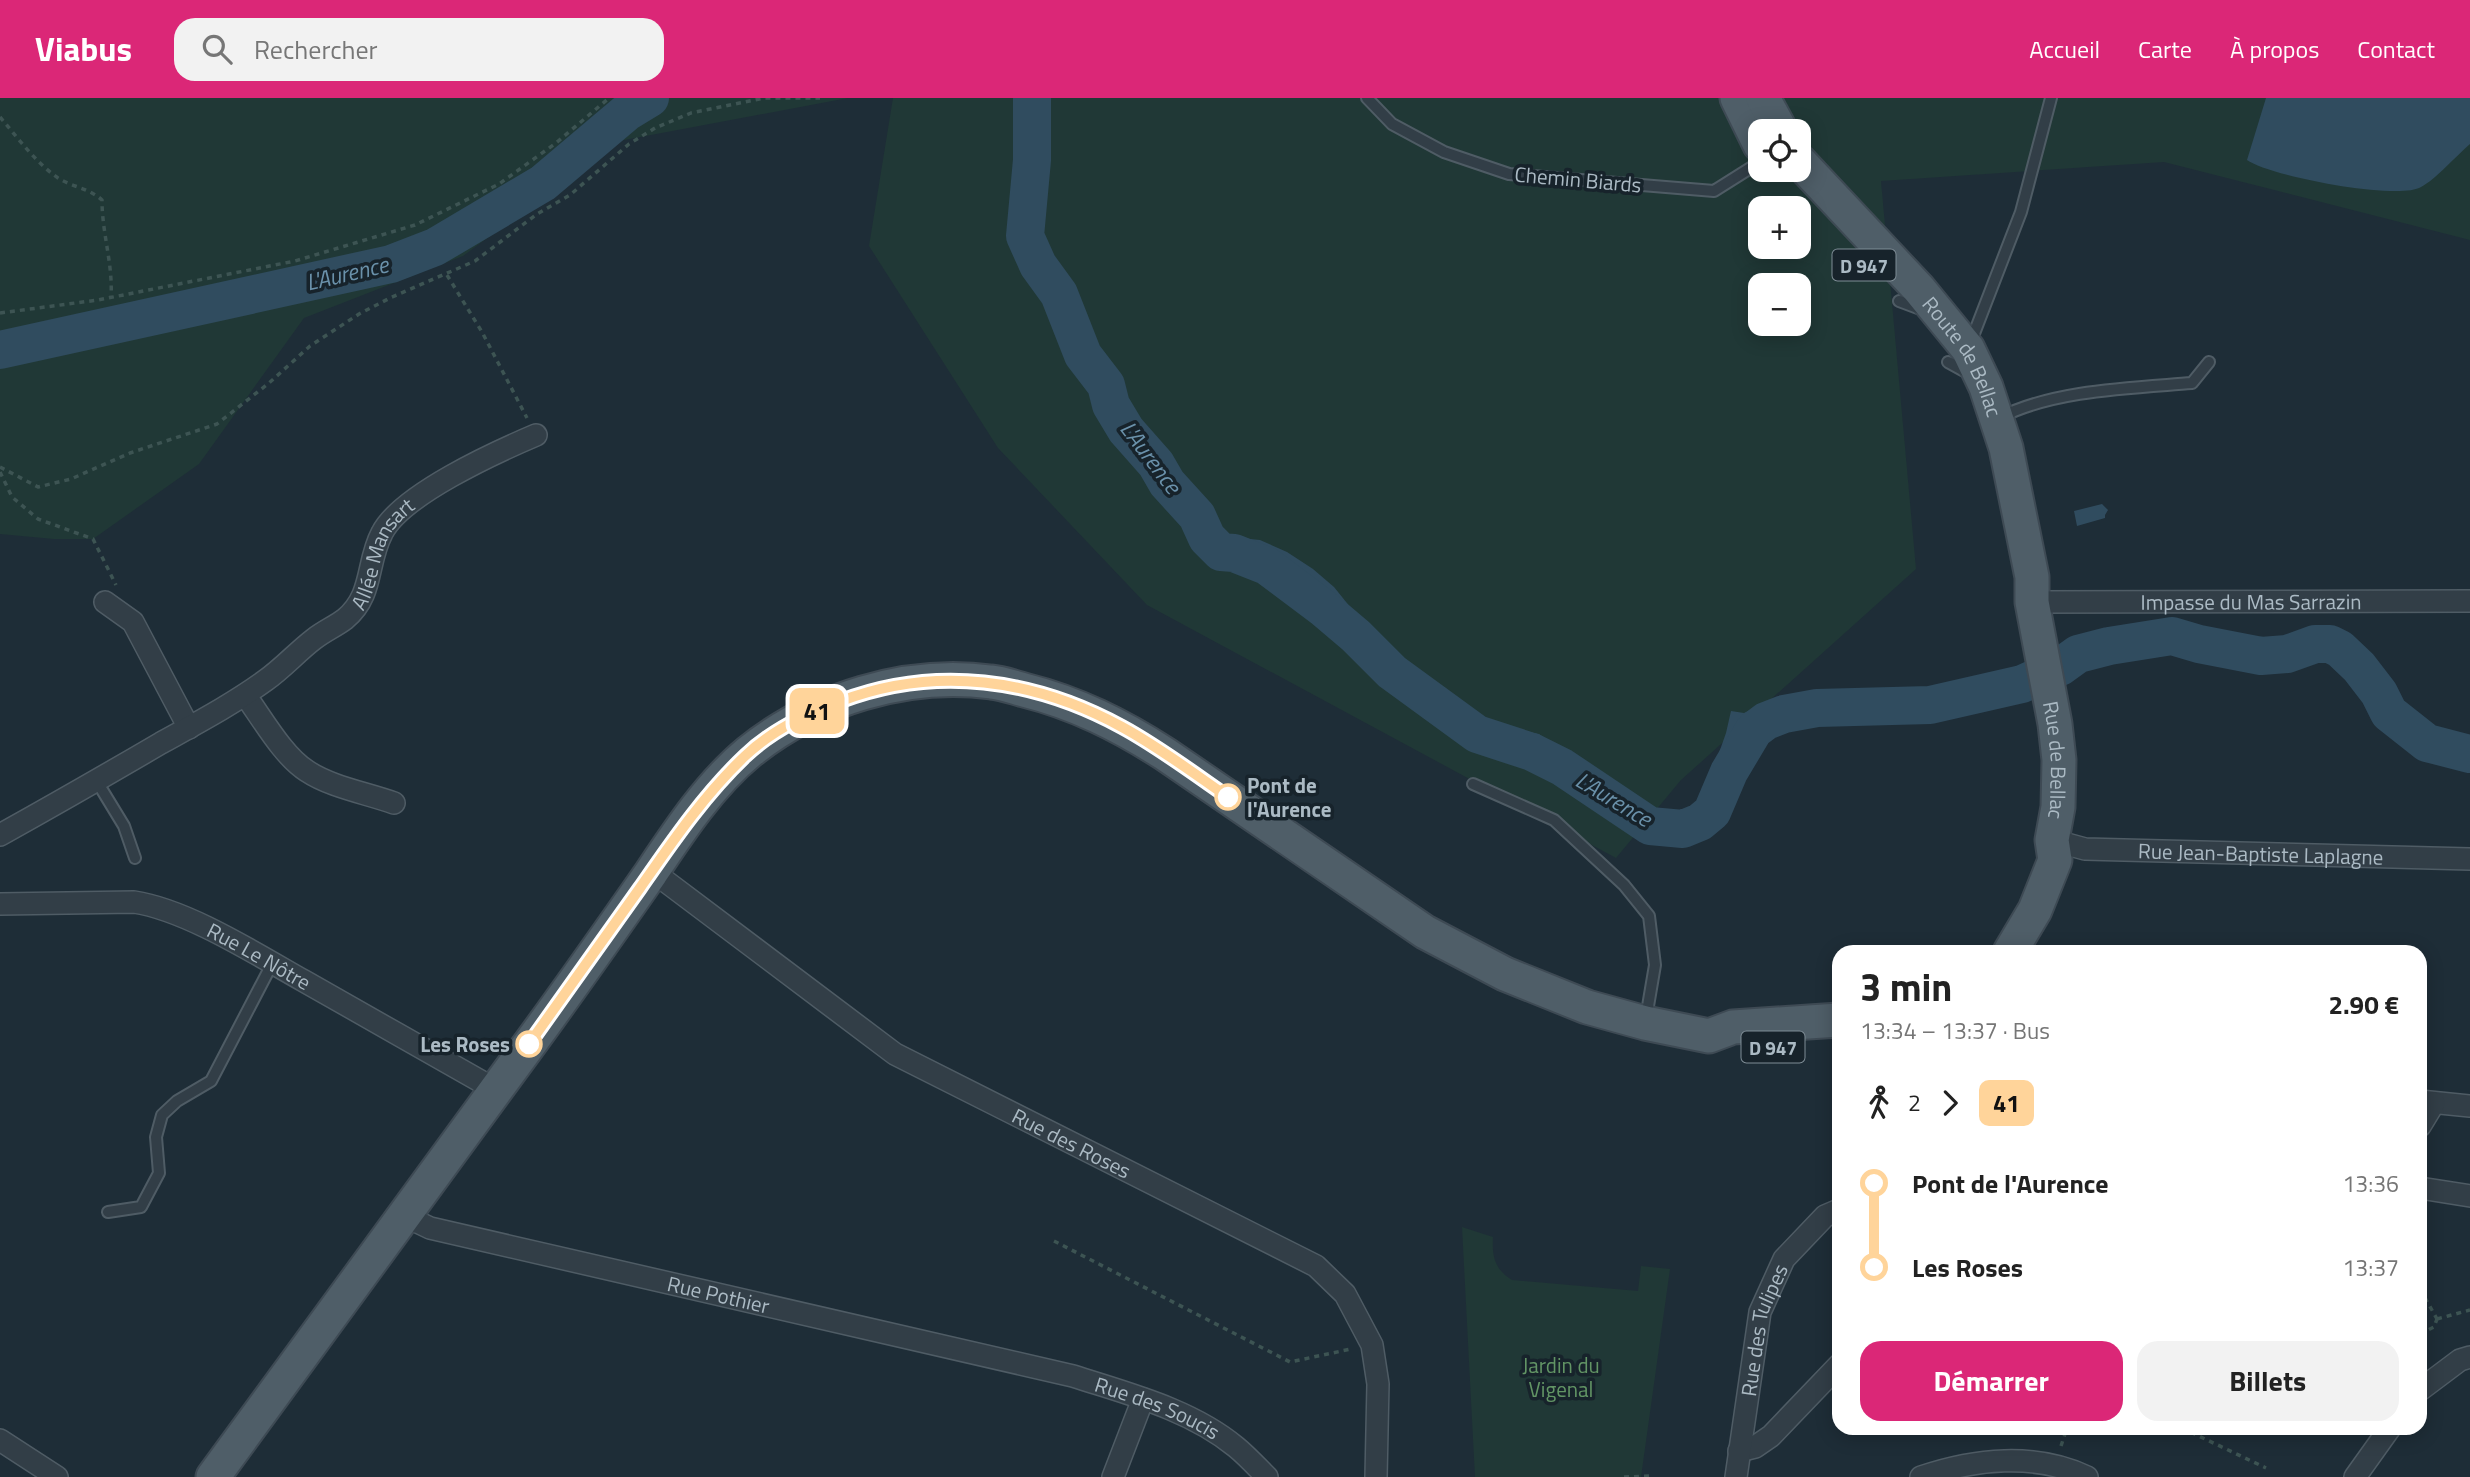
<!DOCTYPE html>
<html lang="fr">
<meta charset="utf-8">
<style>
body{margin:0;font-family:"Titillium Web",sans-serif;background:#f2f2f2;color:#222;height:100vh;display:flex;flex-direction:column;font-size:26px;white-space:nowrap}
*{box-sizing:border-box;margin:0}
p{font-size:23px;color:#767676}
.icon{flex:none;width:38px;height:38px;fill:none;stroke:currentColor;stroke-width:2;stroke-linecap:round;stroke-linejoin:round}
.map{position:relative;flex:1;overflow:hidden}
.details{position:absolute;left:1832px;top:847px;width:595px;height:490px;display:flex;flex-direction:column;background:#fff;border-radius:21px;box-shadow:0 4px 18px #0003}
.details>*{flex:none}
.badge{padding:0 14px;border-radius:10px;font-size:24px;line-height:46px}
.controls{position:absolute;left:1748px;top:21px;display:grid;gap:14px}
.controls a{display:grid;place-items:center;width:63px;height:63px;border-radius:14px;background:#fff;box-shadow:0 4px 18px #0003;font-size:35px}
.map>.badge{position:absolute;translate:-50% -50%;box-shadow:0 0 0 4px #fff}
.legs{display:flex;align-items:center;gap:10px;height:77px;padding:0 28px;font-size:23px}
.legs p{margin-inline-start:auto}
.head{display:flex;align-items:center;justify-content:space-between;height:119px;padding:0 28px}
h1{font-size:38px;font-weight:700;line-height:52px}
.primary-button{display:flex;gap:14px;margin-top:auto;padding:14px 28px}
.primary-button a{flex:1;height:80px;border-radius:21px;background:#db2777;color:#fff;font-size:28px;font-weight:700;line-height:80px;text-align:center}
.primary-button a+a{background:#f2f2f2;color:#222}
ul{padding:0 28px;list-style:none}
li{display:flex;align-items:center;gap:24px;height:84px;font-size:26px}
li i{display:grid;place-items:center;width:10px;height:100%;margin:0 9px;background:currentColor}
li i::after{content:'';width:18px;height:18px;margin:-9px;border:5px solid;border-radius:50%;background:#fff}
li p{margin-inline-start:auto}
li:first-child i{background:linear-gradient(#0000 50%,currentColor 0)}
li:last-child i{background:linear-gradient(currentColor 50%,#0000 0)}
header{display:flex;align-items:center;gap:42px;box-sizing:border-box;height:98px;padding:0 35px;background:#db2777;color:#fff}
header strong{font-size:33px}
nav{display:flex;gap:38px;margin-inline-start:auto;font-size:24px}
.search{width:490px;height:63px;background:#f2f2f2;display:flex;align-items:center;gap:18px;box-sizing:border-box;padding:0 24px;border-radius:21px;color:#767676;font-size:26px}
.map>svg:first-child{display:block}
.green{fill:#203836;fill-rule:evenodd}
.water{fill:#304c5f}
.lines{fill:none;stroke-linecap:round;stroke-linejoin:round}
.river{stroke:#304c5f;stroke-width:38}
.service-casing{stroke:#4f5c65;stroke-width:14}
.minor-casing{stroke:#4f5c65;stroke-width:24}
.primary-casing{stroke:#3e4a54;stroke-width:37}
.path{stroke:#3d5453;stroke-width:3.5;stroke-dasharray:5 5;stroke-linecap:butt}
.service{stroke:#323e47;stroke-width:10}
.minor{stroke:#323e47;stroke-width:21}
.primary{stroke:#4f5e68;stroke-width:33}
.line-1-casing{stroke:#fff;stroke-width:16}
.line-1{stroke:#ffd49a;stroke-width:10}
.stop-1-dot{fill:#fff;stroke:#ffd49a;stroke-width:3.5}
.labels{text-anchor:middle;dominant-baseline:central;stroke-width:7;stroke-linejoin:round;paint-order:stroke}
.shield{fill:#17232b;stroke:#7f8d96;stroke-width:2}
.shield-label{font-size:19px;font-weight:bold;fill:#abbac4}
.street-label{font-size:21px;fill:#abbac4;stroke:#17232b}
.stop-label{font-size:21px;font-weight:bold;fill:#abbac4;stroke:#17232b;text-anchor:start}
.park-label{font-size:21px;fill:#629565;stroke:#17232b}
.water-label{font-size:23px;font-style:italic;fill:#6a91aa;stroke:#17232b}
</style>
<header>
<strong>Viabus</strong>
<div class="search"><svg class="icon" aria-label="search" viewBox="0 0 24 24"><circle cx="10" cy="10" r="6"/><path d="M15 15l6 6"/></svg>Rechercher</div>
<nav><a>Accueil</a><a>Carte</a><a>À propos</a><a>Contact</a></nav>
</header>
<div class="map">
<svg width="2470" height="1379" viewBox="0 0 2470 1379">
<rect width="100%" height="100%" fill="#1e2d37"/>
<path class="green" d="M 0,0 L 848,0 L 619,43 L 463,158 L 304,220 L 199,366 L 93,441 L 54,441 L 0,436 Z
M 893,0 L 2470,0 L 2470,142 L 2164,64 L 1881,83 L 1916,471 L 1681,682 L 1616,760 L 1147,507 L 998,350 L 869,148 ZM 1760,33 L 1799,33 L 1799,72 L 1760,72 ZM 1760,110 L 1799,110 L 1799,149 L 1760,149 ZM 1760,187 L 1799,187 L 1799,226 L 1760,226 Z
M 1462,1129 L 1493,1139 C 1492,1158 1494,1171 1512,1182 L 1638,1193 L 1641,1168 L 1670,1171 L 1641,1379 L 1475,1379 Z"/>
<path class="water" d="M 1032,0 L 1045,0 L 1045,20 L 1038,77 L 1037,126 L 1040,145 L 1055,171 L 1070,192 L 1086,246 L 1109,273 L 1117,299 L 1167,363 L 1183,393 L 1204,414 L 1219,438 L 1260,442 L 1287,454 L 1313,471 L 1334,489 L 1367,530 L 1382,542 L 1402,566 L 1405,565 L 1470,614 L 1493,627 L 1539,636 L 1578,666 L 1655,720 L 1677,721 L 1696,713 L 1705,705 L 1709,683 L 1726,635 L 1731,613 L 1744,615 L 1765,605 L 1839,598 L 1868,599 L 1938,594 L 1982,585 L 2022,573 L 2025,585 L 1930,607 L 1817,610 L 1784,616 L 1766,623 L 1754,632 L 1729,674 L 1712,714 L 1700,724 L 1683,731 L 1650,728 L 1562,669 L 1532,654 L 1477,636 L 1392,574 L 1356,538 L 1323,510 L 1267,468 L 1234,455 L 1221,454 L 1207,440 L 1196,418 L 1167,385 L 1156,366 L 1126,332 L 1111,307 L 1106,287 L 1083,257 L 1059,196 L 1038,167 L 1025,138 L 1032,62 Z
M 2266,0 L 2470,0 L 2470,46 C 2457,57 2435,82 2421,89 C 2398,103 2269,78 2247,62 Z
M 2102,406 L 2108,412 L 2105,417 L 2105,420 L 2077,428 L 2074,413 Z
M 2181,531 C 2210,539 2241,548 2272,549 C 2302,550 2334,522 2360,550 C 2389,601 2405,641 2470,650 L 2470,656 L 2427,645 L 2389,615 L 2379,595 L 2359,569 L 2340,551 L 2330,546 L 2315,546 L 2287,556 L 2261,558 L 2199,546 L 2172,538 L 2109,548 L 2078,556 L 2060,569 L 2056,554 L 2095,540 L 2136,532 L 2152,534 Z"/>
<g class="lines">
<path class="river" d="M 1032,0 L 1032,62 L 1025,138 L 1038,167 L 1059,196 L 1083,257 L 1106,287 L 1111,307 L 1126,332 L 1156,366 L 1167,385 L 1197,418 L 1207,440 L 1221,454 L 1234,455 L 1267,468 L 1323,510 L 1356,538 L 1392,574 L 1477,636 L 1532,654 L 1562,669 L 1650,728 L 1683,731 L 1700,724 L 1712,714 L 1729,674 L 1754,632 L 1766,623 L 1784,616 L 1817,610 L 1930,607 L 2022,586 L 2060,569 L 2078,556 L 2109,548 L 2172,538 L 2199,546 L 2261,558 L 2287,556 L 2315,546 L 2330,546 L 2340,551 L 2359,569 L 2379,595 L 2389,615 L 2427,645 L 2470,656
M 0,252 L 391,166 L 435,149 L 543,85 L 627,14 L 650,0"/>
<g class="service-casing">
<path id="service" d="M 1367,0 L 1392,26 L 1444,54 L 1509,76 L 1714,93 L 1760,64
M 1899,203 L 1923,212
M 1970,246 L 2021,114 L 2051,0
M 1948,264 L 1968,275
M 1999,320 C 2053,292 2131,290 2192,285 L 2209,264
M 96,682 L 124,728 L 135,760
M 1473,686 L 1554,722 L 1624,787 L 1649,818 L 1655,867 L 1646,920
M 108,1114 L 141,1109 L 159,1075 L 156,1039 L 162,1017 L 177,1003 L 211,983 L 272,866"/>
</g>
<g class="minor-casing">
<g id="minor">
<path d="M 105,504 L 133,524 L 189,630"/>
<path id="s1" d="M 2032,504 L 2470,503"/>
<path d="M 245,597 C 262,620 283,658 307,673 C 331,689 366,695 394,705"/>
<path id="s2" d="M 0,737 C 54,707 108,676 161,645 C 197,625 233,606 266,582 C 283,570 297,554 314,541 C 324,533 336,528 345,521 C 374,497 366,465 382,435 C 401,397 496,354 536,337"/>
<path id="s3" d="M 2052,742 L 2085,751 L 2470,761"/>
<path id="s4" d="M 652,773 L 895,956 L 1316,1168 L 1345,1196 L 1372,1247 L 1378,1286 L 1376,1379"/>
<path id="s5" d="M 0,806 L 134,804 C 187,812 256,856 304,883 C 368,920 432,955 496,992"/>
<path d="M 2420,1003 L 2470,1008"/>
<path d="M 2420,1028 L 2434,1005"/>
<path d="M 2420,1090 L 2470,1098"/>
<path id="s6" d="M 403,1117 L 430,1130 L 1073,1278 C 1128,1296 1190,1311 1236,1349 C 1247,1358 1257,1369 1267,1379"/>
<path d="M 2420,1292 L 2460,1262 L 2470,1259"/>
<path d="M 0,1342 L 57,1379"/>
<path d="M 1739,1353 L 1755,1349 L 1771,1338 L 1839,1267"/>
<path d="M 1113,1379 L 1143,1301"/>
<path id="s7" d="M 1736,1379 L 1760,1214 L 1784,1161 L 1825,1118 L 1839,1112"/>
<path d="M 1921,1379 C 1974,1361 2035,1354 2087,1379"/>
<path d="M 2355,1379 L 2390,1330"/>
</g>
</g>
<g class="primary-casing">
<g id="primary">
<path d="M 1737,0 L 1760,47"/>
<path d="M 1763,0 L 1781,33"/>
<path id="s8" d="M 1799,63 L 1919,191 L 1968,251 L 1986,289 L 2006,350 L 2032,479 L 2032,504 L 2055,626 L 2059,662 L 2058,709 L 2052,742 L 2055,762 L 2035,812 L 2010,854"/>
<path d="M 213,1379 C 311,1243 410,1108 509,974 C 558,908 605,841 651,775 C 679,733 710,686 749,654 C 815,601 906,573 991,584 C 1002,585 1013,589 1024,592 C 1076,605 1120,627 1165,656 L 1425,834 L 1505,876 L 1587,909 L 1645,925 L 1709,938 L 1733,929 L 1839,922"/>
</g>
</g>
<path class="path" d="M 0,19 C 18,40 35,64 58,80 C 72,89 89,90 102,102 C 102,136 113,165 111,199
M 447,177 L 482,234 L 527,320
M 0,215 L 98,202 L 295,163 L 415,127 L 499,86 L 556,45 L 609,0
M 0,369 L 38,389 L 71,381 L 130,355 L 217,326 L 269,285 L 310,248 L 359,216 L 390,200 L 475,163 L 537,116 L 570,97 L 629,46 L 655,30 L 691,15 L 764,0 L 820,0
M 0,374 L 12,399 L 38,421 L 93,441 L 116,487
M 1054,1143 L 1290,1264 L 1351,1251
M 2420,1191 L 2437,1221
M 2437,1221 L 2470,1212
M 2420,1236 L 2434,1229 L 2437,1221
M 2182,1330 L 2266,1370
M 2061,1348 L 2067,1330
M 1624,1379 L 1651,1378"/>
<use href="#service" class="service"/>
<use href="#minor" class="minor"/>
<use href="#primary" class="primary"/>
</g>
<g class="lines">
<g class="line-1-casing">
<path id="line-1" d="M 529,946 C 566,894 603,842 640,790 C 672,744 704,697 745,658 C 771,633 808,615 841,603 C 936,567 1034,581 1122,629 C 1159,649 1193,675 1228,699"/>
</g>
<use href="#line-1" class="line-1"/>
</g>
<g class="stop-1-dot">
<circle cx="1228" cy="699" r="12"/>
<circle cx="529" cy="946" r="12"/>
</g>
<g class="labels">
<g class="shield">
<rect x="1832.5" y="151.5" width="63" height="31" rx="5"/>
<rect x="1741.5" y="933.5" width="63" height="31" rx="5"/>
</g>
<g class="shield-label">
<text x="1864" y="167">D 947</text>
<text x="1773" y="949">D 947</text>
</g>
<g class="street-label">
<text transform="translate(1578 81) rotate(5)">Chemin Biards</text>
<text stroke="none"><textPath href="#s8" startOffset="257">Route de Bellac</textPath></text>
<text stroke="none"><textPath href="#s2" startOffset="485">Allée Mansart</textPath></text>
<text stroke="none"><textPath href="#s1" startOffset="219">Impasse du Mas Sarrazin</textPath></text>
<text stroke="none"><textPath href="#s8" startOffset="676">Rue de Bellac</textPath></text>
<text stroke="none"><textPath href="#s3" startOffset="210">Rue Jean-Baptiste Laplagne</textPath></text>
<text stroke="none"><textPath href="#s5" startOffset="271">Rue Le Nôtre</textPath></text>
<text stroke="none"><textPath href="#s4" startOffset="502">Rue des Roses</textPath></text>
<text stroke="none"><textPath href="#s6" startOffset="326">Rue Pothier</textPath></text>
<text stroke="none"><textPath href="#s7" startOffset="150">Rue des Tulipes</textPath></text>
<text stroke="none"><textPath href="#s6" startOffset="780">Rue des Soucis</textPath></text>
</g>
<g class="stop-label">
<text x="1247" y="687">Pont de<tspan x="1247" dy="24">l'Aurence</tspan></text>
<text x="510" y="946" text-anchor="end">Les Roses</text>
</g>
<g class="park-label">
<text x="1561" y="1267">Jardin du<tspan x="1561" dy="24">Vigenal</tspan></text>
</g>
<g class="water-label">
<text transform="translate(347 175) rotate(-13)">L'Aurence</text>
<text transform="translate(1151 359) rotate(53)">L'Aurence</text>
<text transform="translate(1614 701) rotate(31)">L'Aurence</text>
</g>
</g>
</svg>
<div class="controls">
<a><svg class="icon" aria-label="locate" viewBox="0 0 24 24"><circle cx="12" cy="12" r="6"/><path d="M12 2v4M12 18v4M2 12h4M18 12h4"/></svg></a>
<a>+</a>
<a>−</a>
</div>
<b class="badge" style="left:817px;top:613px;background:#ffd49a;color:#111">41</b>
<section class="details">
<div class="head"><div><h1>3 min</h1><p>13:34 – 13:37 · Bus</p></div><b>2.90 €</b></div>
<div class="legs"><svg class="icon" aria-label="walk" viewBox="0 0 24 24"><circle cx="13" cy="4" r="2"/><path d="M13 8l-2 6 4 7M11 14l-3 7M7 12l3-4h3l4 4"/></svg>2<svg class="icon" aria-label="forward" viewBox="0 0 24 24"><path d="M9 5l7 7-7 7"/></svg><b class="badge" style="background:#ffd49a;color:#111">41</b></div>
<ul>
<li><i style="color:#ffd49a"></i><b>Pont de l'Aurence</b><p>13:36</p></li>
<li><i style="color:#ffd49a"></i><b>Les Roses</b><p>13:37</p></li>
</ul>
<div class="primary-button"><a>Démarrer</a><a>Billets</a></div>
</section>
</div>
